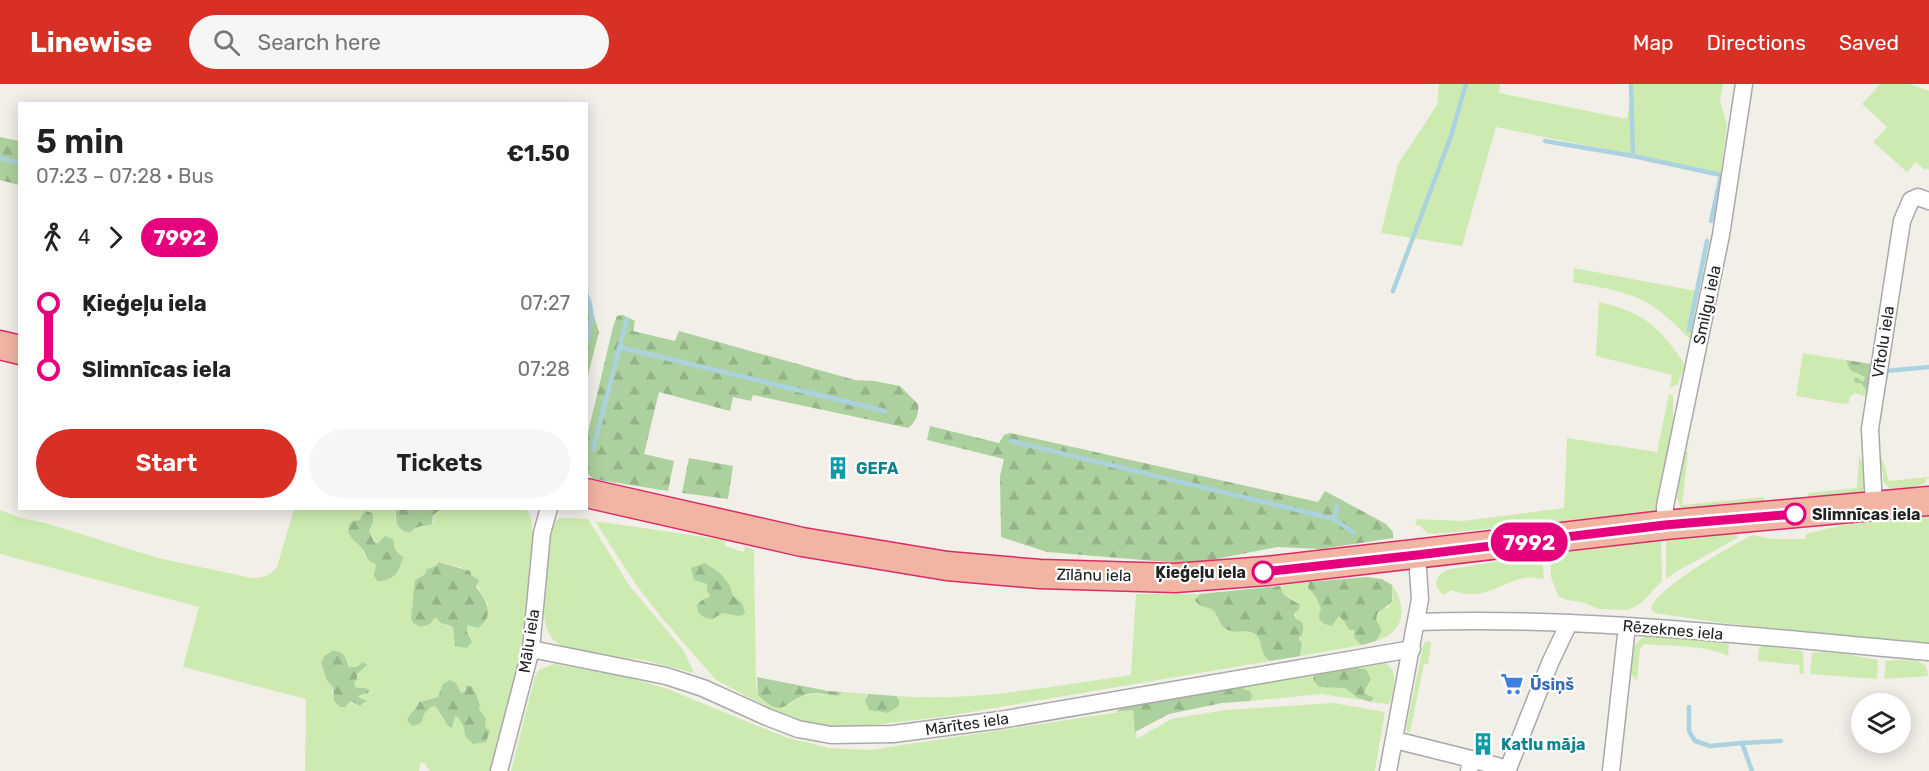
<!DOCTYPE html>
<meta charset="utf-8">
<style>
body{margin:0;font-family:Rubik,sans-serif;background:#f6f6f6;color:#222;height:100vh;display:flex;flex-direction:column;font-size:22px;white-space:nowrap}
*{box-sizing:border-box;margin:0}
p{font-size:20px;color:#767676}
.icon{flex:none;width:33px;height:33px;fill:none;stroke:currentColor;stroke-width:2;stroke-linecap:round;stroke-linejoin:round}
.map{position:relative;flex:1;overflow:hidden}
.panel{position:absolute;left:18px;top:18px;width:570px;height:408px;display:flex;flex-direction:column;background:#fff;border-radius:0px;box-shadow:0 3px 15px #0003}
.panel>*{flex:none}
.badge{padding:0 12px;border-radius:20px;font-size:21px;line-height:39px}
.buttons{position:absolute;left:1851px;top:609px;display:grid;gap:12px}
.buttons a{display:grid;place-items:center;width:60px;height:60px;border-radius:50%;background:#fff;box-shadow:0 3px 15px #0003;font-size:30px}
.map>.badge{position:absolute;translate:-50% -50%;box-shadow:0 0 0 3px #fff}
.legs{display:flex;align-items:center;gap:9px;height:66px;padding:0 18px;font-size:20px}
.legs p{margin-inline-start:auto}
.headline{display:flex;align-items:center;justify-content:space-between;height:102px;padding:0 18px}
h1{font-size:33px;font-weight:600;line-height:45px}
.action{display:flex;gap:12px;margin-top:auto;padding:12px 18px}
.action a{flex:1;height:69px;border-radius:36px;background:#d93025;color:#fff;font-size:24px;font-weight:600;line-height:69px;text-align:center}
.action a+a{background:#f6f6f6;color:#222}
ul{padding:0 18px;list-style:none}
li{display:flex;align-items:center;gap:21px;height:66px;font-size:22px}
li i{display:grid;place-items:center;width:9px;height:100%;margin:0 8px;background:currentColor}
li i::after{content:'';width:15px;height:15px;margin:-8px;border:4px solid;border-radius:50%;background:#fff}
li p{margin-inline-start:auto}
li:first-child i{background:linear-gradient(#0000 50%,currentColor 0)}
li:last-child i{background:linear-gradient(currentColor 50%,#0000 0)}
header{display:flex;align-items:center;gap:36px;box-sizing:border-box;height:84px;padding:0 30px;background:#d93025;color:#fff}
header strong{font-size:28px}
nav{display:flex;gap:33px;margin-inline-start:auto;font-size:21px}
.search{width:420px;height:54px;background:#f6f6f6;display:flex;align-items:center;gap:15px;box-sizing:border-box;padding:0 21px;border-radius:33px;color:#767676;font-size:22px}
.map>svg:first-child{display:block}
.grass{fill:#cdebb0;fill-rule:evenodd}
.forest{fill:url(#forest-firs)}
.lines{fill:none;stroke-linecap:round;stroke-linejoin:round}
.stream{stroke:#aad3df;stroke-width:4.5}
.minor-casing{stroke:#a9a9a9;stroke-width:19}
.trunk-casing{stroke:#dc2a67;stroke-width:31}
.minor{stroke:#fff;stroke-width:16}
.trunk{stroke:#f2b4a3;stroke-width:28}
.line-1-casing{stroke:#fff;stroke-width:14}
.line-1{stroke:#e6007e;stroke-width:9}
.stop-1-dot{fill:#fff;stroke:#e6007e;stroke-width:3}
.labels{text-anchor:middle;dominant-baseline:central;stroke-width:4.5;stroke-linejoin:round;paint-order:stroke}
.street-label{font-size:16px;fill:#222;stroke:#fff}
.culture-label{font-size:16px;font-weight:bold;fill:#0d838f;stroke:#fff;text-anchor:start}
.stop-label{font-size:16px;font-weight:bold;fill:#222;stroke:#fff;text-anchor:start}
.shop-label{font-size:16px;font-weight:bold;fill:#366cbe;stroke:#fff;text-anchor:start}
</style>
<header>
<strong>Linewise</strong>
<div class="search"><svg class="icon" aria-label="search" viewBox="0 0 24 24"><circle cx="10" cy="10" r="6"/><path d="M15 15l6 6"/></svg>Search here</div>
<nav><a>Map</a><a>Directions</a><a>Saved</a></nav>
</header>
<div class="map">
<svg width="1929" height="687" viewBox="0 0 1929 687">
<defs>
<pattern id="forest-firs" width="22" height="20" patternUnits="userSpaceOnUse" patternTransform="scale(1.5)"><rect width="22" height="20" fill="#add19e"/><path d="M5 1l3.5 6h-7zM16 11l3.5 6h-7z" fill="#95b388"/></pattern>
</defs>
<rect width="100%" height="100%" fill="#f2efe9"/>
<path class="grass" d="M 1439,0 L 1500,0 L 1499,9 L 1627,35 L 1633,0 L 1723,0 L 1720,17 L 1727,40 L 1721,89 L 1496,43 L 1462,162 L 1381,149 L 1398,80 L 1437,21 Z
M 1880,0 L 1910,0 L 1929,7 L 1929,86 L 1927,84 L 1925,86 L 1916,78 L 1907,88 L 1873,58 L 1887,43 L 1862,20 Z
M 1574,184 L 1696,207 L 1692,257 C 1682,248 1672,237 1661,228 C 1637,208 1603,204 1573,198 Z
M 1599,218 C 1644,228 1661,244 1685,281 L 1678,300 L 1670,304 L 1672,291 L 1596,272 Z
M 1803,269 L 1846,276 L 1850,286 L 1865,293 L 1863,298 L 1858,294 L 1859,299 L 1868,308 L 1875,275 L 1873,272 L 1876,273 L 1867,313 L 1855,309 L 1850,313 L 1849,319 L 1844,320 L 1796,312 Z
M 1669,310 L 1673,312 L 1673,341 L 1659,420 L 1655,428 L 1435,450 L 1427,449 L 1419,441 L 1415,442 L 1417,435 L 1463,437 L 1564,424 L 1567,354 L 1657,368 Z
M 1683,367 L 1688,368 L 1682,421 L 1764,413 L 1764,419 L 1681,424 L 1677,414 Z
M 1881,371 L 1889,397 L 1929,393 L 1929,394 L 1926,395 L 1926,399 L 1907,405 L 1891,406 L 1883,397 L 1883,389 L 1879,374 Z
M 1859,372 C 1866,383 1867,399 1861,411 L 1808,415 L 1808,409 L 1857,404 Z
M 294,425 L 396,425 L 395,434 L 401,446 L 426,442 L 434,438 L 433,431 L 441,425 L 527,425 L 531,435 L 533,450 L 522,562 L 491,687 L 430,687 L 424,679 L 420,679 L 419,687 L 305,687 L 306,615 L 183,583 L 199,523 L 0,470 L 0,426 L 18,433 L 49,440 L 158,474 L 252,494 C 262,494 270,492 277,483 ZM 374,435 L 373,440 L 369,445 L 374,458 L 394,458 L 393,463 L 395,468 L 401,471 L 402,478 L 399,483 L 365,472 L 352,437 ZM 440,478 L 461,483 L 471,491 L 488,520 L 483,540 L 478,544 L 467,541 L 467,548 L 470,552 L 455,556 L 453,543 L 447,542 L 435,533 L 412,524 L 415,504 L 427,485 L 436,482 ZM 332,567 L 347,576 L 349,583 L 356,583 L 360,579 L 360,585 L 354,598 L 355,604 L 362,605 L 357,612 L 364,615 L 365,620 C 355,624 342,613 332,609 L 333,602 C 326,595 326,588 321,580 L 324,572 ZM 456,599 L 461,610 L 464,609 L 464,604 L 475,606 L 476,613 L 480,621 L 479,625 L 485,644 L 455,631 L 444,637 L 436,623 L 432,622 L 424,630 L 412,627 L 417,623 L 419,618 L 438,613 Z
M 1929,432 L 1929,560 L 1723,539 L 1655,529 L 1651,525 C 1653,506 1733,460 1753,451 L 1772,455 L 1805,455 L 1806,450 L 1842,441 Z
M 560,434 L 588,435 L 629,501 L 684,567 L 694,589 C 677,585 660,580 643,576 C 624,573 569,569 556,558 C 547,551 545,540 544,529 L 551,447 L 556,437 Z
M 595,437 L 725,456 L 725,462 L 744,468 L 745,462 L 754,466 L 756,601 L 758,611 L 790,621 C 802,607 821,610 838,612 L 842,608 L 869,610 L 866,614 C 877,629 879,631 897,624 L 899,616 L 896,612 C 974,618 1054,602 1131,591 L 1136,510 L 1200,510 L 1195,516 C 1200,524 1205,522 1212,525 C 1217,528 1216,534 1219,538 C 1227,550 1242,546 1255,549 L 1260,555 C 1260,563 1263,572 1270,577 L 941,633 L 855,643 L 823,641 L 798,636 L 777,628 L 716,596 L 661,533 L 634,498 Z
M 1730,449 L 1737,450 L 1737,454 L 1674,489 L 1666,495 L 1666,455 Z
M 1661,455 L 1662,497 L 1641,519 L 1628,526 L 1599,525 L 1582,518 L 1567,516 L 1558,512 L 1551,493 L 1550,469 Z
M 1542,470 L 1544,495 C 1538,494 1531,493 1525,494 C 1498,499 1482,519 1452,506 L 1443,511 C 1431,500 1436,489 1451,485 Z
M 1309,498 L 1308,504 L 1316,513 L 1321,525 L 1335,535 L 1339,532 C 1349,540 1354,545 1357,558 L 1362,561 L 1300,572 C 1306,556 1291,538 1297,518 L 1283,510 L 1280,502 Z
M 1392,501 C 1403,515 1407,539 1390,550 C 1386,553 1381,555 1376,557 L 1380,551 L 1376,535 L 1382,525 L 1389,523 L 1393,514 Z
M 1650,551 L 1729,559 L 1728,572 C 1707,561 1669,562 1644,560 L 1640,565 L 1637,597 L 1631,590 C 1630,572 1630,557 1650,551 Z
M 1429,557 L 1431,559 L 1428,580 L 1424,580 L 1410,648 L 1407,648 L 1406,644 L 1424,558 Z
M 1762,562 L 1803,567 L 1804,590 L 1799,589 L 1800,581 L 1758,577 L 1759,564 Z
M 1815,568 L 1840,569 L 1878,576 L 1877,595 L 1810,590 L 1812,570 Z
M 1902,576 L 1918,577 L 1926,582 L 1928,592 L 1884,595 L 1886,577 Z
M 1386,579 C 1399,588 1394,605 1390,619 L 1388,620 L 1371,618 L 1374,616 L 1364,609 L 1369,601 L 1366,585 L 1356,584 Z
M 554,580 L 622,592 L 665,604 L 785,653 L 829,664 L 870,666 L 1133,626 L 1137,655 L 1171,635 L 1226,626 L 1333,619 L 1385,628 L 1375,687 L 511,687 L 535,592 L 539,586 Z
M 1319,590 L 1314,592 L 1329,602 L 1345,603 L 1361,616 L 1321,610 L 1250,617 L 1252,613 L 1237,602 Z"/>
<path class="forest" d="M 0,53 L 19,57 L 19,101 L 0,96 Z
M 587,210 L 599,248 L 587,295 L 586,210 Z
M 623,231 L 635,237 L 633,247 L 675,257 L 679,247 L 855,296 L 874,297 L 900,302 L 918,320 C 919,329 916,339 908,344 L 753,311 L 751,317 L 733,313 L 730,327 L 659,308 L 644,370 L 674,377 L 668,407 L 593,395 L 587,389 L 587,353 L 613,243 L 617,232 Z
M 1872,274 L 1875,275 L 1868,308 L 1860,299 L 1855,299 L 1854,294 L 1858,294 L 1863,298 L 1865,293 L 1850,286 L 1846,276 L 1871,280 Z
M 930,342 L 999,359 L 1004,351 L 1010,349 L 1318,418 L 1325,407 L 1386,440 L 1393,448 L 1393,454 L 1321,465 L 1277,463 L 1191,480 L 1047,468 L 1001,453 L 1000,392 L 1004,375 L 927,356 Z
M 689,374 L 733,382 L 728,415 L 682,409 Z
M 396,425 L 396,424 L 441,425 L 433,431 L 432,440 C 425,443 415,441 411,448 C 397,449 395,436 396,425 Z
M 366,427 L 372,429 C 374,436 374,439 369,446 L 374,458 L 378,459 L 385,452 L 393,455 C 396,468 392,463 403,473 C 400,484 397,493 386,496 C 379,498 378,499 374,492 L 376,480 C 363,475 368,470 360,462 C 352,454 343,449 352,437 L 360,436 L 362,431 Z
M 439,478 L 470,487 L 471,491 L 479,496 L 476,503 C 487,516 495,532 478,544 L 467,541 L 467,548 L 472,558 L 467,564 L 455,562 L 453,543 L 441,539 L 435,533 L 430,540 L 421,543 L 413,539 L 411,534 L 415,496 L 424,491 L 427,485 L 436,482 Z
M 705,479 L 721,490 L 730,502 L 733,512 L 742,519 L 745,528 L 743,531 L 738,532 L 723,529 L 712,535 L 705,534 L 698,528 L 697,521 L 702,516 L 709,513 L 710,511 L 707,507 L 707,500 L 694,496 L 691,484 Z
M 1367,493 L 1382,495 L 1392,501 C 1393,523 1392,517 1378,529 L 1376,535 L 1382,547 L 1376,557 L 1362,561 C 1355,557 1354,553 1354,546 L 1349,546 L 1344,537 L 1339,532 L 1332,542 C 1321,540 1316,536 1321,525 L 1316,513 L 1308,504 L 1309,498 Z
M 1280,502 L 1283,510 L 1300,521 L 1299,525 L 1294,530 L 1296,535 L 1302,538 C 1304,545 1304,549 1299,554 L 1302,560 L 1300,572 L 1270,577 C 1258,568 1263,555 1255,550 C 1247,545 1237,550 1228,546 C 1217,541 1218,528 1211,525 C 1204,522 1200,524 1195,516 L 1200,510 Z
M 332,567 C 343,566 346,573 349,583 L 356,583 L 363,578 L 367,581 L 357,590 L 357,595 L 354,598 L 356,604 L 365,604 L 369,606 L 368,609 L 357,612 L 367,617 L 360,622 L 350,617 L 345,623 L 340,623 L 334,617 L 333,603 C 325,597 325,588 321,579 L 324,572 Z
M 1356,584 L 1366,585 L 1371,595 L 1364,609 L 1374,614 L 1371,618 L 1358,614 L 1345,604 L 1319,603 L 1313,596 L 1314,592 L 1319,590 Z
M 757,593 L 828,607 L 842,608 L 838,612 C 830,611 816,608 808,610 C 785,616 784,637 758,611 Z
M 450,596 L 456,599 L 461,609 L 464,608 L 466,602 L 471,602 C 476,607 477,614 480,621 L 479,625 L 486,635 L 485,644 L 490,646 L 486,658 L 473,660 L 465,652 C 465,645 462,635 455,632 L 452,644 L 448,642 L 436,623 L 432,622 L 424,630 L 422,638 L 415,642 L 411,641 L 407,636 C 410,628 417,625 419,618 L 438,613 L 443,600 Z
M 1237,602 L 1251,608 L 1252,613 L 1250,617 L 1222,619 L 1169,630 L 1135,648 L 1133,626 L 1116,628 L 1127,620 Z
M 869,610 L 896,612 L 899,616 L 899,622 L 888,629 L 869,626 L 865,616 Z"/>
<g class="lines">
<path class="stream" d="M 1631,0 L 1633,72 L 1721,91 L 1711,137
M 1545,57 L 1633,72
M 0,74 L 20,79
M 1393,207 L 1451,52 L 1466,0
M 586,210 C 595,228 591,243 586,261
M 1689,246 L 1707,157
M 619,263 L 885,327
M 1886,292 L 1886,287 L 1929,283
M 1011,357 L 1334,435 L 1337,423
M 593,365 L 627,235
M 1334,435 L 1354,449
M 1689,623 L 1689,647 L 1695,657 L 1710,662 L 1742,659
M 1752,687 L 1742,659 L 1781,657"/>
<g class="minor-casing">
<path id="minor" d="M 1874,423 L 1870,345 L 1902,137 L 1911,116 L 1918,113 L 1929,117
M 1665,441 L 1665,422 L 1721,151 L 1744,0
M 1417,538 C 1588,532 1759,553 1929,568
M 531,565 L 666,592 L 703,604 L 767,633 L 798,645 L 831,651 L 893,650 L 1000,636 L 1412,565
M 1395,656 L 1471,675 L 1469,687
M 1471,675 L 1508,685 L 1550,579 L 1569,539
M 499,687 L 531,565 L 542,449 L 549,424
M 1388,687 L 1420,515 L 1417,471
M 1611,687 L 1627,542"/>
</g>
<g class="trunk-casing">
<path id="trunk" d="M 0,261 L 20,266
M 586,409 L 802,458 L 947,482 L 1040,490 L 1175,494 L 1266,487 L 1665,441 L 1929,417"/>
</g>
<use href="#minor" class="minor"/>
<use href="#trunk" class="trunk"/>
</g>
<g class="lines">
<g class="line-1-casing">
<path id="line-1" d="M 1263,488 L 1417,471 L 1665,441 L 1795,430"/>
</g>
<use href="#line-1" class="line-1"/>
</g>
<defs>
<g id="building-bare" transform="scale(1.8)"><path d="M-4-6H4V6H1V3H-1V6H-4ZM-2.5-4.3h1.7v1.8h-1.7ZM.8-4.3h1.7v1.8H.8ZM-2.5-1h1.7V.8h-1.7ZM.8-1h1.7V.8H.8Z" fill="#0f9aa8" stroke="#fff" stroke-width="2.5" paint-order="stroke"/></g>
<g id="supermarket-bare" transform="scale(1.8)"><path d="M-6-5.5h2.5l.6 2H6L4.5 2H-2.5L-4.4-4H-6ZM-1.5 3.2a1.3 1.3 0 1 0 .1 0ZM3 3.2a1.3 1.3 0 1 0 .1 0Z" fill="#3f7fe0" stroke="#fff" stroke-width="2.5" paint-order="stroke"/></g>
</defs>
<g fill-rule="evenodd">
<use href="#building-bare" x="838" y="384"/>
<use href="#supermarket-bare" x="1512" y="600"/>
<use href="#building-bare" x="1483" y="660"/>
</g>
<g class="stop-1-dot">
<circle cx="1795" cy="430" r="10"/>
<circle cx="1263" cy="488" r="10"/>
</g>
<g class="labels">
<g class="street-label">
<text transform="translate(1707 221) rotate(-78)">Smilgu iela</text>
<text transform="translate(1883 258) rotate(-81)">Vītolu iela</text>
<text transform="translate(1094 491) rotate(1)">Zīlānu iela</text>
<text transform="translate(1673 546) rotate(5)">Rēzeknes iela</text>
<text transform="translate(529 557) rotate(-81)">Mālu iela</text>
<text transform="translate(967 640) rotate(-8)">Mārītes iela</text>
</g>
<g class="culture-label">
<text x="856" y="384">GEFA</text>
<text x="1501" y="660">Katlu māja</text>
</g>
<g class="stop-label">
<text x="1812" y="430">Slimnīcas iela</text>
<text x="1246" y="488" text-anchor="end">Ķieģeļu iela</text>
</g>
<g class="shop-label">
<text x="1530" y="600">Ūsiņš</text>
</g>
</g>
</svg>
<div class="buttons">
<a><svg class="icon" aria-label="layers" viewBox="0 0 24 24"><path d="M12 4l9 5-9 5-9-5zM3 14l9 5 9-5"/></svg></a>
</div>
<b class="badge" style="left:1529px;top:458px;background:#e6007e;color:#fff">7992</b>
<section class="panel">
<div class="headline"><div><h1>5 min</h1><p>07:23 – 07:28 · Bus</p></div><b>€1.50</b></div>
<div class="legs"><svg class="icon" aria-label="walk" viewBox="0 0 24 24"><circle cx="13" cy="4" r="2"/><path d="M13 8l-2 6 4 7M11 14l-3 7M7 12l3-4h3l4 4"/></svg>4<svg class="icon" aria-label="forward" viewBox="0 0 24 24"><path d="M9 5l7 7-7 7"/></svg><b class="badge" style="background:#e6007e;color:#fff">7992</b></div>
<ul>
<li><i style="color:#e6007e"></i><b>Ķieģeļu iela</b><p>07:27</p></li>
<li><i style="color:#e6007e"></i><b>Slimnīcas iela</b><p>07:28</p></li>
</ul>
<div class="action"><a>Start</a><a>Tickets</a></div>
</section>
</div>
